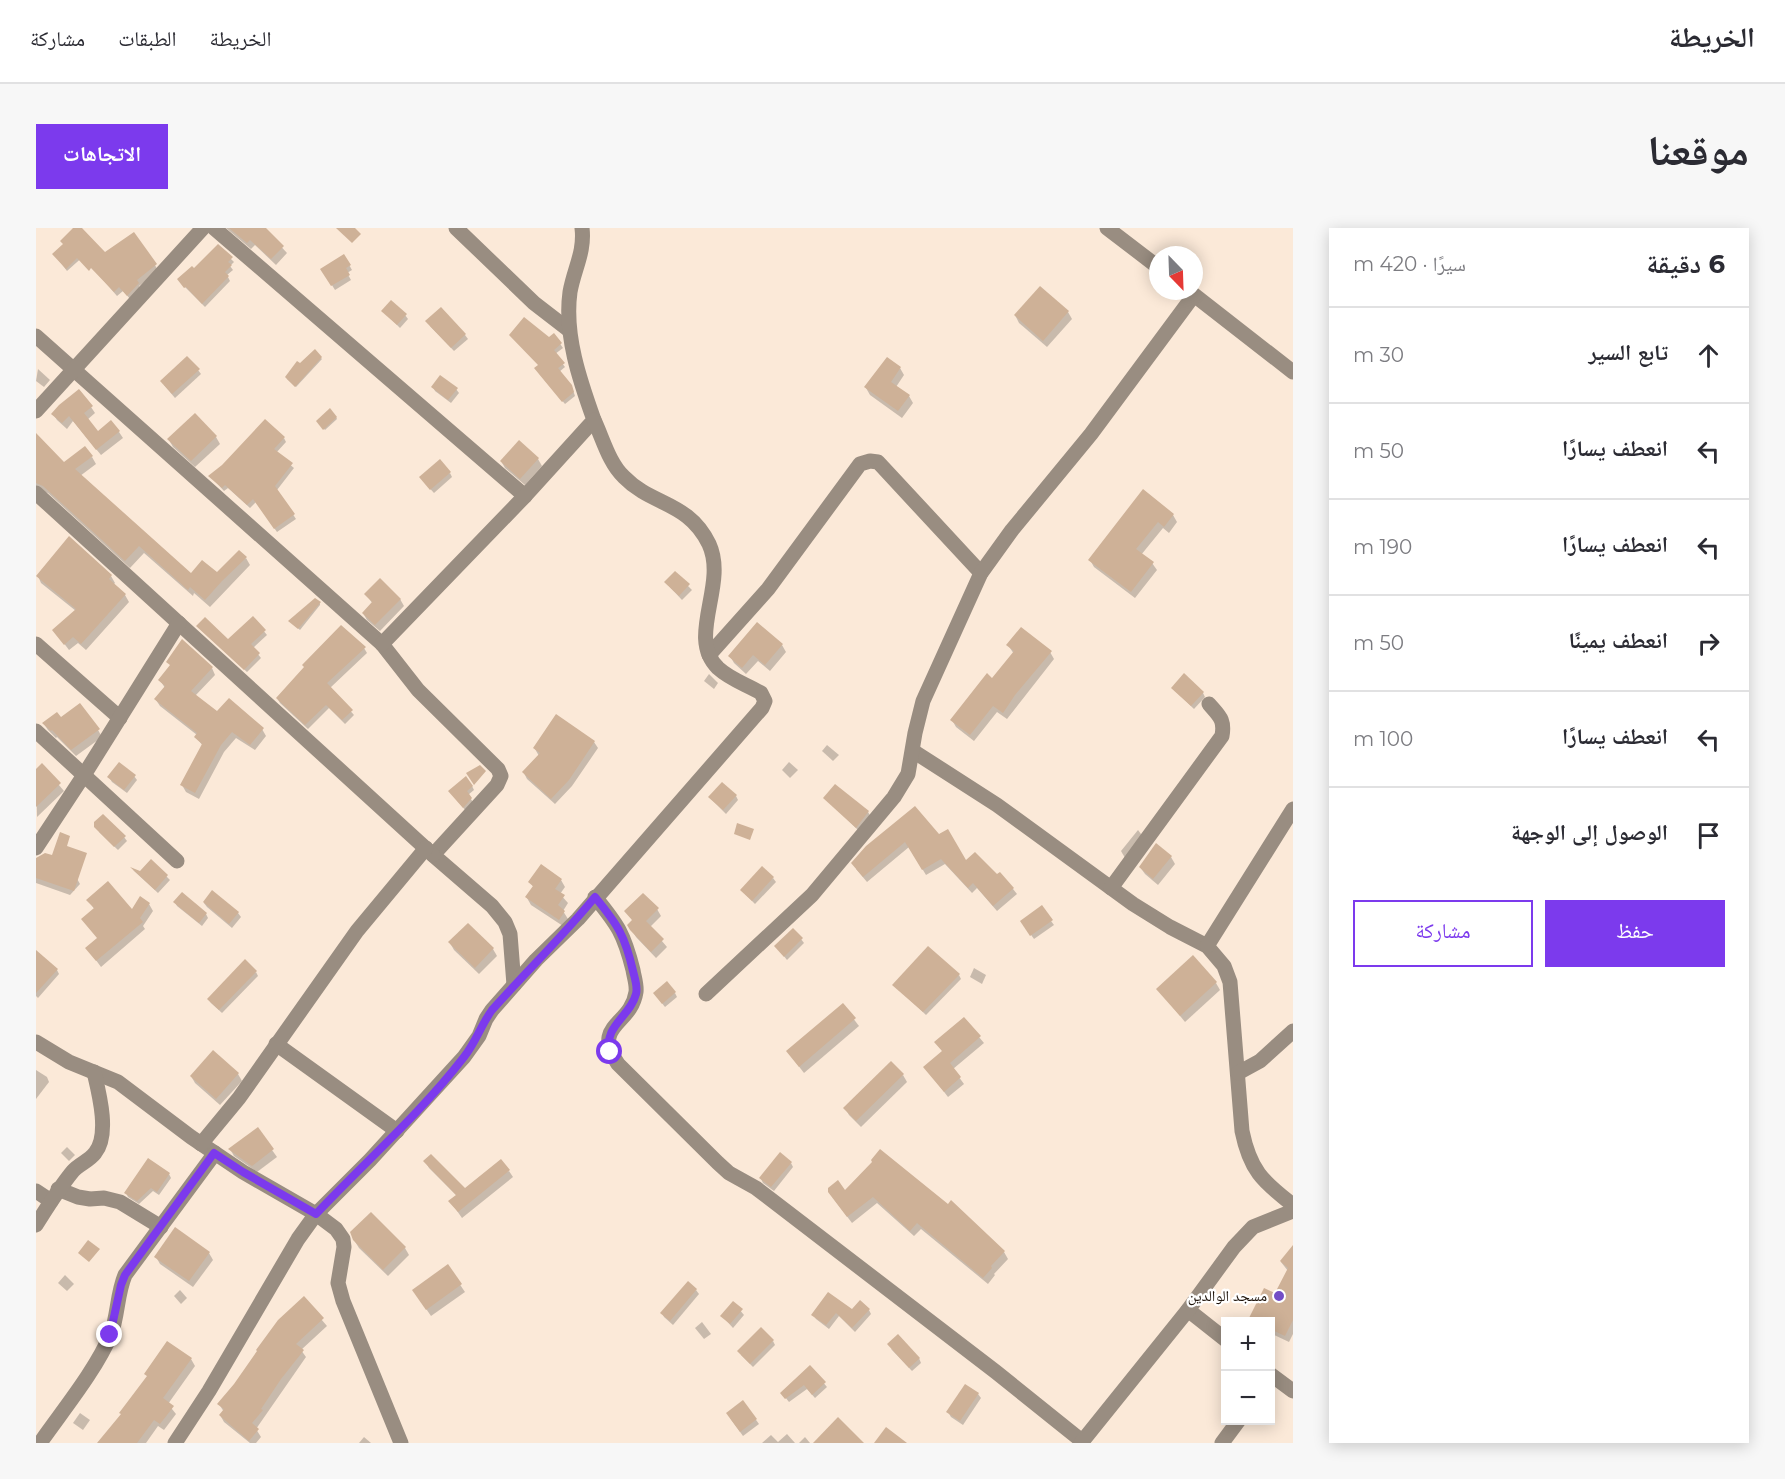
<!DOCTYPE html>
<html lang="ar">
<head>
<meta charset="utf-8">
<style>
	body { margin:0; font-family:Montserrat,"Noto Naskh Arabic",sans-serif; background:#f7f7f7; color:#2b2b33; direction:rtl }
	.controls { position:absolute; right:18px; bottom:18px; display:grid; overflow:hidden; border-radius:0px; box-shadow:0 3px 15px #0003 }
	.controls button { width:54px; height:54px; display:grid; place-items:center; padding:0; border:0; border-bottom:2px solid #e1e1e2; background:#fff; color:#2b2b33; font:30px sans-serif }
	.compass { position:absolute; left:1113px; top:18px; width:54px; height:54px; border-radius:50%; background:#fff; box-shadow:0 3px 15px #0003; rotate:157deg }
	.stop { position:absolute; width:18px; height:18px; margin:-14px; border:4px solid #7c3aed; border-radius:50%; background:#fff }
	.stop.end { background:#7c3aed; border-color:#fff; box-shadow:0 2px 6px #0008 }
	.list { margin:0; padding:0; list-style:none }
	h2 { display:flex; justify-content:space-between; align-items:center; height:78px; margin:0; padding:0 24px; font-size:26px }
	h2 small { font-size:20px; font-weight:400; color:#7c7c81 }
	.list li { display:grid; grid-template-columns:39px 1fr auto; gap:18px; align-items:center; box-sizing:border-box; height:96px; padding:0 24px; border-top:2px solid #e1e1e2 }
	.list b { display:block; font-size:22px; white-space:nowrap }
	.list em { font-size:20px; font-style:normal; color:#7c7c81 }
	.actions { display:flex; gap:12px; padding:18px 24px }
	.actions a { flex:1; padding:14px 0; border:2px solid #7c3aed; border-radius:0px; text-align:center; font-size:21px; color:#7c3aed }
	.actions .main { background:#7c3aed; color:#fff }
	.icon { flex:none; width:33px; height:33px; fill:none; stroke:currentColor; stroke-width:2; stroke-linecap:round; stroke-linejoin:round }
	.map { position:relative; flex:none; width:1257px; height:1215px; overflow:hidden; direction:ltr; border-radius:0px }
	header { display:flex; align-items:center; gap:36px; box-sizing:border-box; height:84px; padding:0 30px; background:#fff; border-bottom:2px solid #e1e1e2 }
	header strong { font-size:28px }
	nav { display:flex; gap:33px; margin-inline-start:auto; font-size:21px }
	.intro { display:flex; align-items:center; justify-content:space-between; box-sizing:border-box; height:144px; padding:0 36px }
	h1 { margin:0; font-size:42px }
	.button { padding:15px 27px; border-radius:0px; background:#7c3aed; color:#fff; font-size:21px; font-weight:700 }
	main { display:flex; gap:36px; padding:0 36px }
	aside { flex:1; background:#fff; border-radius:0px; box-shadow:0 3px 15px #0003 }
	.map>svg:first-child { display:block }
	.shadow { fill:#0003 }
	.building { fill:#ceb197 }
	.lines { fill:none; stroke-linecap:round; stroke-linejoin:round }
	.minor { stroke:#998d81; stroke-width:15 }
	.route { stroke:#7c3aed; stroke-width:8 }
	.poi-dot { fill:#734dc6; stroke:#fff; stroke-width:2 }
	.labels { text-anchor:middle; stroke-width:4.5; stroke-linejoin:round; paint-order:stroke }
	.poi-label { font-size:15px; fill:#1e130a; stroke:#fff; text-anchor:end }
</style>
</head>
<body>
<header>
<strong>الخريطة</strong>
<nav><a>الخريطة</a><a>الطبقات</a><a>مشاركة</a></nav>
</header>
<div class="intro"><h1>موقعنا</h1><a class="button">الاتجاهات</a></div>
<main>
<aside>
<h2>6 دقيقة<small>سيرًا · 420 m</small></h2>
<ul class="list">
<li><svg class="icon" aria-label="ahead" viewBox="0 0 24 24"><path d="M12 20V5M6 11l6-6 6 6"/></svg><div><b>تابع السير</b></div><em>30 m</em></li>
<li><svg class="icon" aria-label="left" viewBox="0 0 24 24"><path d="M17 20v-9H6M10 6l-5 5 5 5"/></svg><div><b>انعطف يسارًا</b></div><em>50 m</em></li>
<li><svg class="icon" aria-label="left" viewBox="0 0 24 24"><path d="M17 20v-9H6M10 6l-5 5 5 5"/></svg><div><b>انعطف يسارًا</b></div><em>190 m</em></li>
<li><svg class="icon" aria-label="right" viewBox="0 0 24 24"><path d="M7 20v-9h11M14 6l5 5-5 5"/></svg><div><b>انعطف يمينًا</b></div><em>50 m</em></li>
<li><svg class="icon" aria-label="left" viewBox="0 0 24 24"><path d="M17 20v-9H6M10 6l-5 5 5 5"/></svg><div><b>انعطف يسارًا</b></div><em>100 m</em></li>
<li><svg class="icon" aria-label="arrive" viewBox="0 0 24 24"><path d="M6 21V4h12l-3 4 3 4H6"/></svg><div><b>الوصول إلى الوجهة</b></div></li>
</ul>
<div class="actions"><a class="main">حفظ</a><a>مشاركة</a></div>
</aside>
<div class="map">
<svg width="1257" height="1215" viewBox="0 0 1257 1215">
	<rect width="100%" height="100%" fill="#fbe9d8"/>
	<g class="shadow">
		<polygon points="39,0 44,0 59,18 31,43 18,26 28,17"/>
		<polygon points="190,0 228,0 251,25 240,37 219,17 215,21"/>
		<polygon points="182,18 198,34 194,38 197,42 191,47 194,53 169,79 145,55"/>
		<polygon points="308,28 316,42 311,45 315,52 299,62 286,41"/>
		<polygon points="54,37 119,37 122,43 103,58 105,62 95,72 87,63 81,68"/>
		<polygon points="347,83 369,87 372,91 364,100"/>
		<polygon points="1032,84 1036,91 1011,119 983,95 979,87"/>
		<polygon points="394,98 429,107 432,111 418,123"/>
		<polygon points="518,107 527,120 519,126 529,139 523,144 537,162 539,168 529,176 502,144 513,111"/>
		<polygon points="285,130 286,131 260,159 251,151 265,137"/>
		<polygon points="864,140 868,147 860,159 873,168 877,175 866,190 834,167 830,160"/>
		<polygon points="2,141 14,152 8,159 0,153"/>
		<polygon points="162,142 165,146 139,170 128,157"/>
		<polygon points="397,159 420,161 423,165 415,175 399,163"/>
		<polygon points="55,179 59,185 51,192 61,205 83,204 87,210 65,227 37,193 31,201 21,192 17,186"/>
		<polygon points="300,189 301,191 289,202 283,195"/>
		<polygon points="0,207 28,236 56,229 60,236 44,248 155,347 181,346 210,330 214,337 174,379 158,365 157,368 108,325 94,340 12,265 0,262"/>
		<polygon points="180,209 184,216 159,239 137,219 133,212"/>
		<polygon points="248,210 250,214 240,225 258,240 241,262 260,291 241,304 220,274 214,280 192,260 188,263 174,248"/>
		<polygon points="483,214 502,231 506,238 489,257 469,240 465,233"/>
		<polygon points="414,245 416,249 398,265 388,254"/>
		<polygon points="1107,263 1137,287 1141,294 1133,305 1127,300 1105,327 1116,335 1121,342 1099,370 1058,339 1054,332"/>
		<polygon points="639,345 656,362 646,372 630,355"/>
		<polygon points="2,348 75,348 79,355 77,357 89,367 93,374 50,422 42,415 33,422 18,402 40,383 5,355"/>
		<polygon points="330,366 364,371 368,378 344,403 331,392 327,385 337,376"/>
		<polygon points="284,375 284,377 264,402 255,394"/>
		<polygon points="217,390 231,407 217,420 225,430 211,444 164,401 191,413"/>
		<polygon points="746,417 750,424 734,443 722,433 710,446 698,435 694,428"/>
		<polygon points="972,417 1014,424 1018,431 971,491 961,484 938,513 920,499 916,492 956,452 978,426"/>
		<polygon points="328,420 331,425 294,460 318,487 309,496 293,480 272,501 244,475 241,470"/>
		<polygon points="176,440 179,447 159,468 181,485 226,501 230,508 219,522 200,510 188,524 163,571 150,564 146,557 167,518 160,509 161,507 124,478 120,472 129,460 124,452"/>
		<polygon points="673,446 682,455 678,461 668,453"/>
		<polygon points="1136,460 1167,465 1169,469 1158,481"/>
		<polygon points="24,491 62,502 66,509 40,528 21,509 20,510 12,502 8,496"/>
		<polygon points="558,514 562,520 536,558 519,576 491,551 488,545 503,528 499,521"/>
		<polygon points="791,517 803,527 797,533 786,523"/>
		<polygon points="753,534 762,542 754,550 746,542"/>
		<polygon points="6,537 28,563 1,589 0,543"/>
		<polygon points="98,548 101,552 91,565 76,554 73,549"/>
		<polygon points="436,558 438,562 432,567 437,574 429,582 416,566"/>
		<polygon points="799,558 832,584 835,589 823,603 789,570"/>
		<polygon points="700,568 702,572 690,586 674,570"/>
		<polygon points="1102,602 1108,610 1089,630 1085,623"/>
		<polygon points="63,604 88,609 91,613 82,622"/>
		<polygon points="902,608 930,635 961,649 977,661 981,666 961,683 941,660 936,665 909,636 890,647 873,619 831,654 820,641 831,619"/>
		<polygon points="1135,629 1139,636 1122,657 1109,646 1104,639"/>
		<polygon points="0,630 40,649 44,656 34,667 0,655"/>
		<polygon points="115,633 134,652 122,665 97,642 105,644"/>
		<polygon points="737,650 740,654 719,676 709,666"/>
		<polygon points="525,652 529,659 524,666 532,675 527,683 532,691 527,698 495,677 491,670 498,660 494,654"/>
		<polygon points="177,664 202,685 205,689 196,700 171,679 168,675"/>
		<polygon points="146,666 170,686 172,690 166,698 141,678 139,674"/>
		<polygon points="52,672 96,683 113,676 117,683 107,698 109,701 65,739 51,720 62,711 59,682"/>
		<polygon points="621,681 625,688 614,699 631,719 620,730 600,709 593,697 597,693 590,683"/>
		<polygon points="1015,693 1018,697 998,711 988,697"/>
		<polygon points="765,711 768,715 751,732 740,718"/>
		<polygon points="414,715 457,721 461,728 443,746 418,722"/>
		<polygon points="0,726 21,742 23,746 2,770 0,768"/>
		<polygon points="938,740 950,747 946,756 934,749"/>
		<polygon points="220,744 222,748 186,785 175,775 172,771"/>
		<polygon points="923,747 925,751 890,787 858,757"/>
		<polygon points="1180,755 1184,762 1149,794 1122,761"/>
		<polygon points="639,765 641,769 629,779 621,769"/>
		<polygon points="807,777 823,798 768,845 751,823"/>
		<polygon points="928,791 948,815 917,841 928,856 912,869 889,839 907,824 900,814"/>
		<polygon points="0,842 11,849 13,854 0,871"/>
		<polygon points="202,846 206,853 184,877 159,855 155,848"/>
		<polygon points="867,847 871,854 825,899 813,887 809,880"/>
		<polygon points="221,901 241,929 221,944 198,928 194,921"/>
		<polygon points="31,919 39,927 33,933 25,925"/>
		<polygon points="389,933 429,962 473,943 477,949 426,990 414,973 421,968 393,940"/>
		<polygon points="837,934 912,978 915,974 968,1024 972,1031 958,1046 959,1047 952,1056 885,1001 878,1008 841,975 816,995 798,971 809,965"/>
		<polygon points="755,935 757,939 738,963 727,955 725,951"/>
		<polygon points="133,946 135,950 123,967 117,963 103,976 92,969 90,965"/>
		<polygon points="318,1012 369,1020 373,1027 352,1048 323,1020"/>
		<polygon points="1257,1019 1257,1106 1253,1114 1234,1105 1234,1094 1217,1094 1215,1090 1240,1067 1252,1043 1245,1034"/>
		<polygon points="173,1025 177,1032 157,1059 124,1036 120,1029"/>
		<polygon points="412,1039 429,1064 395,1088 382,1069"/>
		<polygon points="29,1047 38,1056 31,1063 22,1055"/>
		<polygon points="144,1062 151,1070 145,1076 138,1068"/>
		<polygon points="660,1062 663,1066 637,1097 628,1089 626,1085"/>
		<polygon points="268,1071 291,1098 265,1122 270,1129 220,1201 225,1209 220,1215 214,1215 188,1194 184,1187 188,1184 183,1176"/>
		<polygon points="698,1075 708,1087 697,1100 686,1088"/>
		<polygon points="833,1082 835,1086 819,1104 803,1088 793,1101 780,1091 777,1087"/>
		<polygon points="666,1094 675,1106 668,1111 659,1100"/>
		<polygon points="737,1113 739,1117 717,1139 705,1127"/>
		<polygon points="855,1121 883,1130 885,1135 876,1143"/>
		<polygon points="155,1131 159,1138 132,1176 140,1186 128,1202 122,1198 110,1215 63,1215 87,1187 112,1150 110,1146"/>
		<polygon points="774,1139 791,1159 779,1170 771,1161 753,1174 749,1169"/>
		<polygon points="942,1166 945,1170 927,1197 915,1189 912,1184"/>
		<polygon points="707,1174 723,1196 707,1208 694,1190"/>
		<polygon points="44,1185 54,1192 47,1202 37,1195"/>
		<polygon points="751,1206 759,1215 726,1215 735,1207 742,1214"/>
		<polygon points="328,1209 335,1215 323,1215"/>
		<polygon points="769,1209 774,1215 763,1215"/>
	</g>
	<g class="building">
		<polygon points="37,0 46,0 69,24 98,4 121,36 101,52 103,55 91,68 83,59 78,64 55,40 53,43 41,30 30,41 16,26 27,16 24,13"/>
		<polygon points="193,0 230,0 248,18 235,31 214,12 211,15"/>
		<polygon points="300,0 319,0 325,6 316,15"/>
		<polygon points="182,16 197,29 192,34 196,37 189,44 193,48 166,76 150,59 148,60 141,51 156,38 158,40"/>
		<polygon points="308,26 315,37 310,40 314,47 295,58 284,41"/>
		<polygon points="1004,58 1033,83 1007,113 978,87"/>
		<polygon points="355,72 371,86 361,97 345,83"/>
		<polygon points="405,79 430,106 415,120 389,93"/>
		<polygon points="488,89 513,109 518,105 526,115 518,122 529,135 522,140 536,157 538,164 526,174 498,140 502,137 473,107"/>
		<polygon points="279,121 286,129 259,159 249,149 261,133 264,135"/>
		<polygon points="151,128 164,141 136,166 124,153"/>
		<polygon points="851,129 865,139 855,154 874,167 862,183 828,159"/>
		<polygon points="404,147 422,160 412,172 395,159"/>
		<polygon points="43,161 57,178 48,185 62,203 75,192 84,203 60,222 33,188 26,195 15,186 23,177"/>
		<polygon points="294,180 301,189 287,202 280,193"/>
		<polygon points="159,185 181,208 155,233 131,211"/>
		<polygon points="229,191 249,209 238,221 257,235 239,258 259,286 238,301 217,271 211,277 189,257 186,260 172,248 186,237"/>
		<polygon points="0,205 28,234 49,218 57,228 39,241 155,345 166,332 181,344 203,322 211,329 186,353 169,372 154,359 152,362 103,318 89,333 7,258 0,255"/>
		<polygon points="483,212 503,230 484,251 464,233"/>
		<polygon points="404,231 415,244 394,262 383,249"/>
		<polygon points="1107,261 1138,286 1128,299 1122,294 1100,321 1118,334 1095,364 1052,332"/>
		<polygon points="33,308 76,347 73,351 90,366 45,416 37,409 28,417 16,402 40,381 0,348"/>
		<polygon points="639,343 654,356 643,368 628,354"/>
		<polygon points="344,350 365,371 339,397 326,385 336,374 328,366"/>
		<polygon points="279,370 285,374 262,401 252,393"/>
		<polygon points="217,388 230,402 215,416 224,425 208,442 160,398 169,389 192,411"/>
		<polygon points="721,394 747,416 729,437 717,427 706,440 692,428"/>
		<polygon points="305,397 330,419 291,455 317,482 306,492 290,477 269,497 240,470 268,439 266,437"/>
		<polygon points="985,399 1016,423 979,467 967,485 957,478 934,507 914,492 951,445 956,450 978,423 970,417"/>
		<polygon points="146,411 177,439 155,463 181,483 193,470 228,500 214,517 196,504 185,517 159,565 144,557 166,516 158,509 161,505 118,471 129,458 122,452 134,437 130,434"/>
		<polygon points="1148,445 1168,464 1155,478 1135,460"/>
		<polygon points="44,475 64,501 35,522 16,502 15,503 6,495 21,484 25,489"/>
		<polygon points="520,486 559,513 533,552 515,571 486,544 504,525 497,520"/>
		<polygon points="83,534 100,547 88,562 71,549"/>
		<polygon points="6,535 25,555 0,579 0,541"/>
		<polygon points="444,537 450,543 438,557 430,545"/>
		<polygon points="430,548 437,558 431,563 436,570 427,580 412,563"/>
		<polygon points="686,554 701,567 687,582 672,569"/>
		<polygon points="799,556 833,583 820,600 787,570"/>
		<polygon points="879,578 903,606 912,601 930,632 939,624 961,646 964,644 978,660 957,678 937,655 932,660 905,631 886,642 869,614 827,649 815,635 830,618"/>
		<polygon points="67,586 90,608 78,619 58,599 58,594"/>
		<polygon points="701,595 718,601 714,612 698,606"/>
		<polygon points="24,604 34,608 31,618 51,625 38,663 0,650 0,630 9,625 16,627"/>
		<polygon points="1120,615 1136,628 1117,651 1103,639"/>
		<polygon points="115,631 132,647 119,662 94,639 104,643"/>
		<polygon points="505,636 526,651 519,661 529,667 522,677 529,683 523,692 489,669 497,658 492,654"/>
		<polygon points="726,638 738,649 716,673 704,662"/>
		<polygon points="72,653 96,681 104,668 114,675 104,690 107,694 60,733 49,720 61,710 45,691 58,680 50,672"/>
		<polygon points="176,662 203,684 193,696 167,674"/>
		<polygon points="146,664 171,685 163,695 137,674"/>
		<polygon points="607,665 623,680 610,693 628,711 615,724 594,702 591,697 596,692 588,683"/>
		<polygon points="1006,677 1017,692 994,708 984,693"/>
		<polygon points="432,695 458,720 439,740 412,714"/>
		<polygon points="757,700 767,710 748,729 738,718"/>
		<polygon points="892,718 924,746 887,784 856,757"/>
		<polygon points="0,722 22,741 0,765"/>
		<polygon points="1157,727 1181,754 1144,788 1120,761"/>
		<polygon points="209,731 221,743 183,782 171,771"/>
		<polygon points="631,753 640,764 626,776 617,765"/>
		<polygon points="807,775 820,790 763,839 750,823"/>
		<polygon points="928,789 945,808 914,835 925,849 908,864 887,839 906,823 898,814"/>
		<polygon points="177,822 203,845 180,871 154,848"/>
		<polygon points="855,833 868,846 820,893 807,880"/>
		<polygon points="222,899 238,921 216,938 192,921"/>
		<polygon points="844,921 912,976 915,972 969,1023 955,1038 956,1040 947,1050 881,995 874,1003 837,969 811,989 792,964 792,960 802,952 809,962 836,934 835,932"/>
		<polygon points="744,924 756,934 735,959 723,950"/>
		<polygon points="395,926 429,960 465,931 474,942 422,984 412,973 420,967 387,933"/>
		<polygon points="112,930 134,945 121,964 115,960 101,973 88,965"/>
		<polygon points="335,984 370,1019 347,1042 317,1012 314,1004"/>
		<polygon points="139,999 174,1024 153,1053 118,1029"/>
		<polygon points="52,1012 64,1021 53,1034 42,1025"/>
		<polygon points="1257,1017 1257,1092 1249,1108 1234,1101 1234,1094 1220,1094 1213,1090 1228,1060 1239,1065 1252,1040 1244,1033"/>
		<polygon points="412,1036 426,1056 390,1082 376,1062"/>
		<polygon points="652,1053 661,1061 634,1093 624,1085"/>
		<polygon points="792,1064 816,1081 824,1072 834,1081 816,1100 800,1085 790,1097 775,1087"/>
		<polygon points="268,1068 288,1090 260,1116 268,1122 245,1151 225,1181 227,1182 216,1195 223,1201 213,1213 183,1187 188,1181 181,1176 198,1156 221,1123 220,1122 242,1092"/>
		<polygon points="697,1073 707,1081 694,1096 684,1088"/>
		<polygon points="725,1099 738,1112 714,1136 701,1123"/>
		<polygon points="862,1106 884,1130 873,1140 851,1116"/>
		<polygon points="131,1113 156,1130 127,1170 138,1178 124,1196 118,1192 101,1215 61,1215 85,1186 83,1185 111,1148 108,1146"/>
		<polygon points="774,1137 790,1154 776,1167 768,1157 749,1171 744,1165"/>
		<polygon points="929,1156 943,1165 924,1193 910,1184"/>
		<polygon points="707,1172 721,1191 704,1204 690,1185"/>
		<polygon points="802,1189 828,1215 777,1215"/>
		<polygon points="850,1199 871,1215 838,1215"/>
	</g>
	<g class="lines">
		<g class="minor">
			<polyline points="178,0 489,268"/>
			<polyline points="420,0 498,75 533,102"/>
			<polyline points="1071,0 1122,39"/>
			<polyline points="1153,63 1257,144"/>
			<polyline points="0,108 346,416 382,462 462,541 465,548 461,557 397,627 456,678 469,694 474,706 478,757"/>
			<polyline points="0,183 167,0"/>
			<polyline points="0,265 397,627"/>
			<polyline points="0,416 84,490"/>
			<path d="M346,416L489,268L558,192C544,153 528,107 534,64C538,41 549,24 546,0"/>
			<polyline points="673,427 732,361 824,236 834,233 842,234 945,345"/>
			<polyline points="0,503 141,633"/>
			<path d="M877,523L961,577L1097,676L1134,699L1171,718L1188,738L1194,754L1206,903C1214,942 1226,953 1257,977"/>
			<polyline points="0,620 48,547 143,395"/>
			<path d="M1075,660L1186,508C1189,491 1183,488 1173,476"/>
			<path d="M559,669C582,697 588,706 597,742C598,749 601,757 600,764C595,798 555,796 582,836L682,935L693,945L720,960L960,1144L1046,1213"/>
			<polyline points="1171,718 1257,581"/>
			<polyline points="670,766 776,667 858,569 872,546 879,505 887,473 945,345 976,302 1055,206 1158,67"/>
			<polyline points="0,814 33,834 82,854 155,909 207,944 280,986 300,1001 307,1011 308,1019 302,1055 307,1073 365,1215"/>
			<polyline points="240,816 361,903"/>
			<polyline points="1202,845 1224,833 1257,803"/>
			<polyline points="165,916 203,870 321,703 390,620"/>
			<polyline points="22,961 42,969 54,971 68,970 84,974 125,999"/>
			<polyline points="0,963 15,973"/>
			<path d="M0,997C12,978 23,960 37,943C43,936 53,933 59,925C74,907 63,865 58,844"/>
			<polyline points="1152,1082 1190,1112"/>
			<polyline points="1234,1146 1257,1163"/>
			<path d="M4,1215C27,1182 60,1142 75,1106C82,1087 81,1066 89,1047L179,925"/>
			<path d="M139,1215L173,1163L262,1011L280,986L334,932L428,829L443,808L450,791L456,782L500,732L542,691L726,480L729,473L725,465C710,456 695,452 682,440C650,409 692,357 673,316C652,273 616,278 588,249C573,235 567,211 558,192"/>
			<polyline points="1045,1215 1152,1082 1198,1019 1217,999 1257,983"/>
			<polyline points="1186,1215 1203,1192"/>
		</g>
	</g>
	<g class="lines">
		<path class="route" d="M74,1107L85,1057L89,1047L178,925L207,944L280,986C329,934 384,886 428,829C440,814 445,797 456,782C490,744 527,708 559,669C582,697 589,708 597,743C599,751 602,759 600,766C594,789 567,798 574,824"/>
	</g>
	<circle class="poi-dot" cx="1243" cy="1068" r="6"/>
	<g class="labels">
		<g class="poi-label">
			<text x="1231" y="1073">مسجد الوالدين</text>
		</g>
	</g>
</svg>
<div class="controls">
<button>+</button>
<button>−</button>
</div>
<svg class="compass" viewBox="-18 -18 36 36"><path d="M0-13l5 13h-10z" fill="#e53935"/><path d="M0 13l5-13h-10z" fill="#7c7c81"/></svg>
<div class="stop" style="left:574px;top:824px"></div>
<div class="stop end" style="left:74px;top:1107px"></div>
</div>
</main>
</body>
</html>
